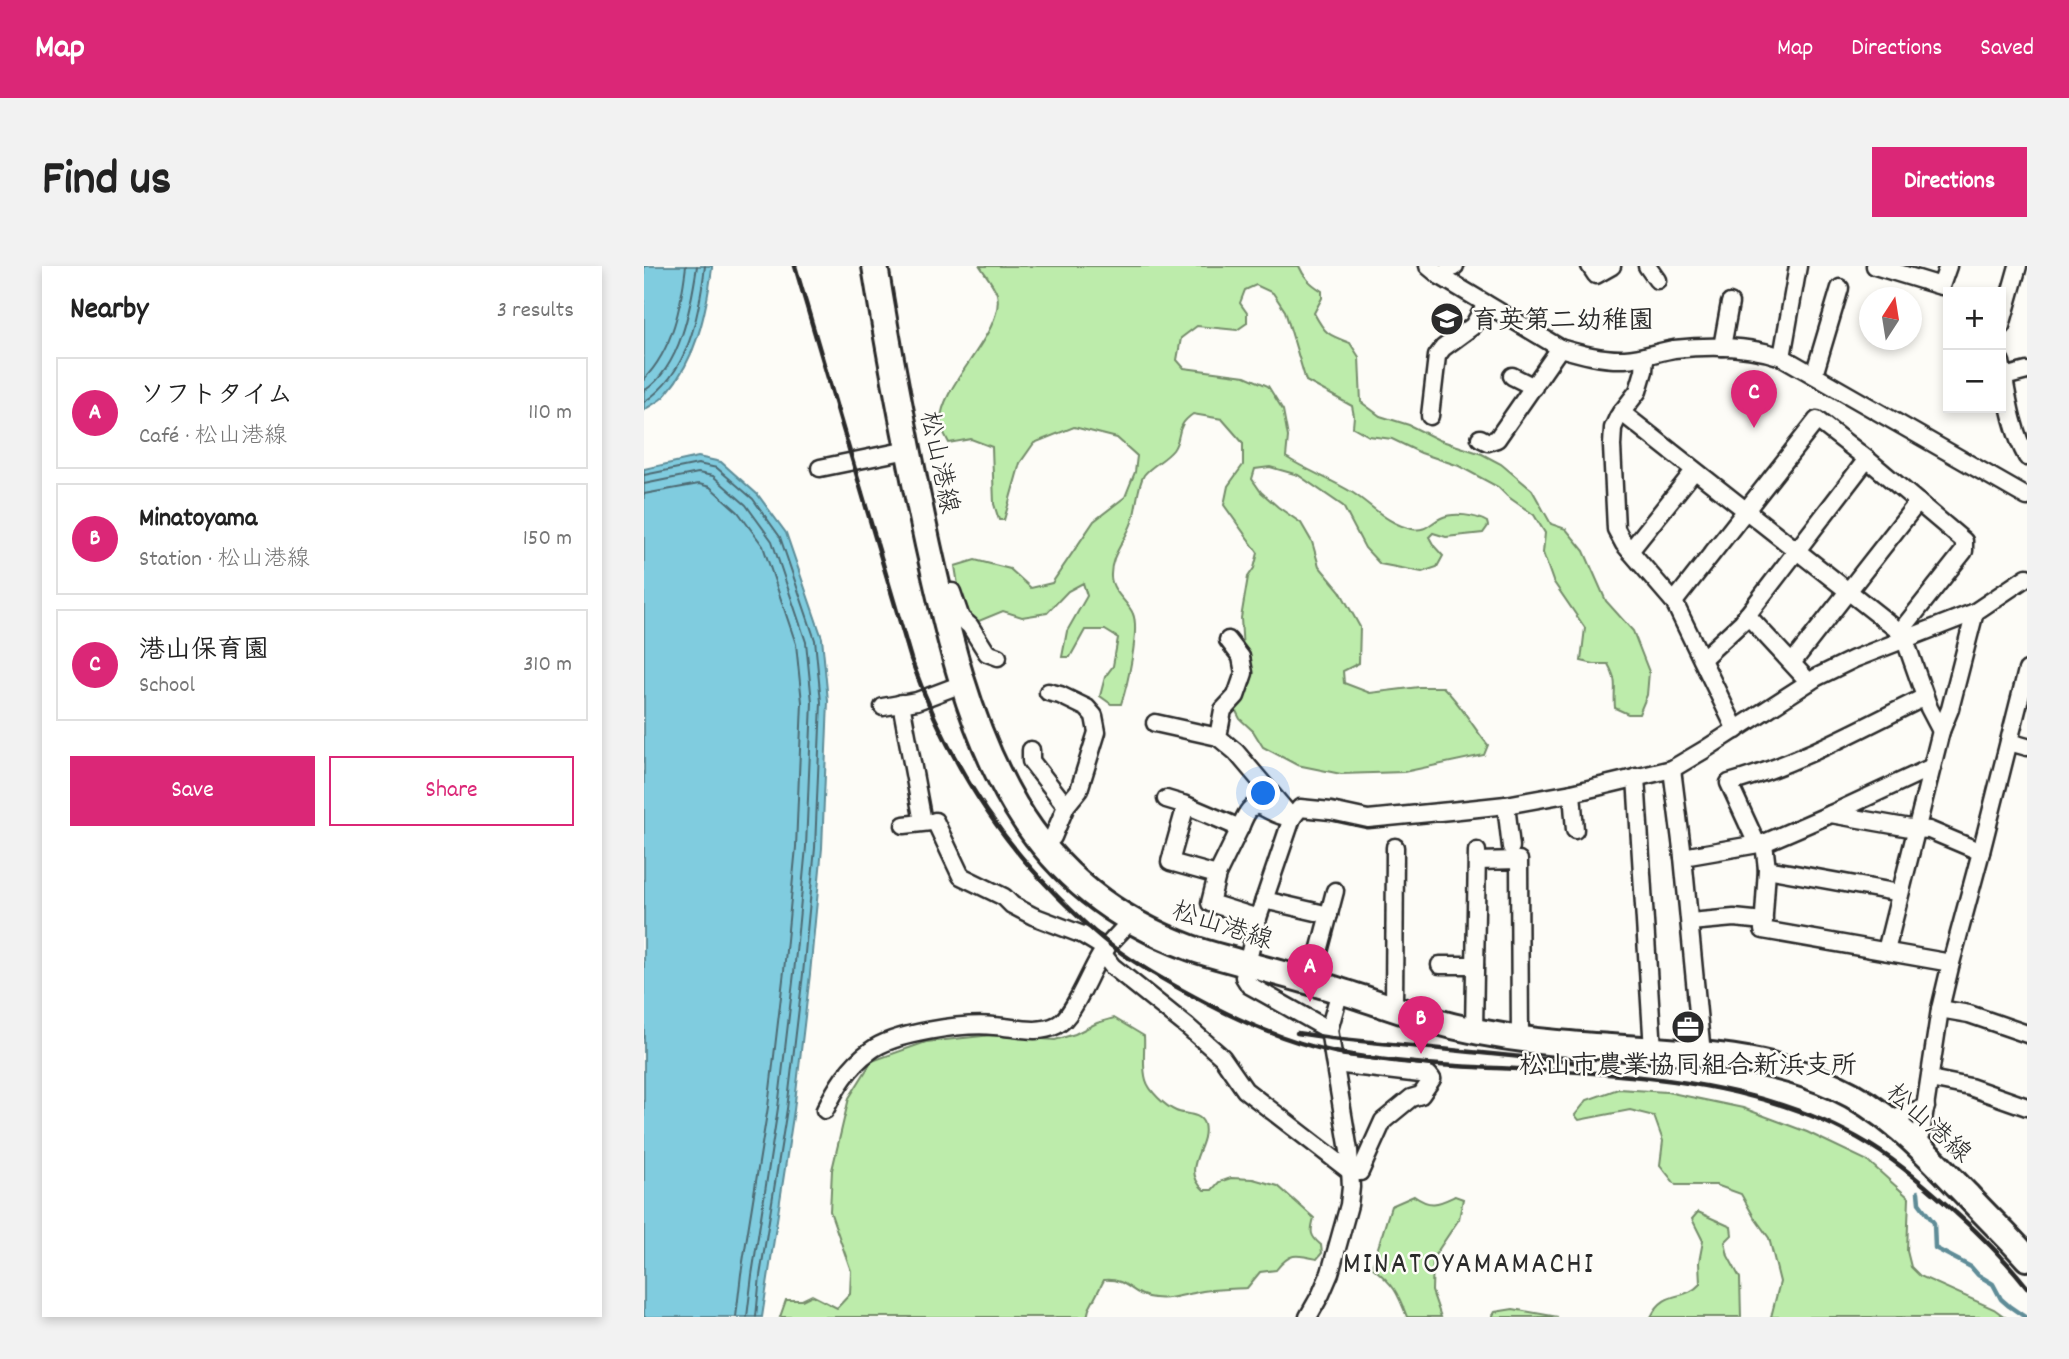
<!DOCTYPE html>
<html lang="en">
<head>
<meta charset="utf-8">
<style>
	body { margin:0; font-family:Dekko,"Klee One",sans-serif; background:#f2f2f2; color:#222 }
	.controls { position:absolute; right:21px; top:21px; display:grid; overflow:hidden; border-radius:0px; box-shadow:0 4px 10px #0003 }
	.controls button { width:63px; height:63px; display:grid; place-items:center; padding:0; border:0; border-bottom:2px solid #e0e0e0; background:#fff; color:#222; font:35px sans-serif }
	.compass { position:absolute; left:1215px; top:21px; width:63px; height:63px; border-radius:50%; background:#fff; box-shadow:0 4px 10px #0003; rotate:12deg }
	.you { position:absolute; left:620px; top:528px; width:24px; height:24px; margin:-18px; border:5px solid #fff; border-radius:50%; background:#1a73e8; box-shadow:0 0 0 10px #1a73e833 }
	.badge { display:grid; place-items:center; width:46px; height:46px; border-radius:50%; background:#db2777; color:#fff; font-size:23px; font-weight:700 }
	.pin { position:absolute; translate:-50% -58px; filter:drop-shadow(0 2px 4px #0008) }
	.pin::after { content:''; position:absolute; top:37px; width:24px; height:21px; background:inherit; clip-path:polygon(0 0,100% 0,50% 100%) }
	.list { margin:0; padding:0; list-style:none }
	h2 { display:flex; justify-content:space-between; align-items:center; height:91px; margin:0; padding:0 28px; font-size:30px }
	h2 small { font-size:23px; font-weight:400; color:#767676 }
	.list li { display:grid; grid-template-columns:46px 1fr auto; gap:21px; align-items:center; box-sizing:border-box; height:112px; margin:0 14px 14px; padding:0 14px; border:2px solid #e0e0e0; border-radius:0px }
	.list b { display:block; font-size:26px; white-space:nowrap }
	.list p { margin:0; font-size:23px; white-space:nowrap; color:#767676 }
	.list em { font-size:23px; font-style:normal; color:#767676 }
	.actions { display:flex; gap:14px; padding:21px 28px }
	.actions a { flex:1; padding:16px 0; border:2px solid #db2777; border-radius:0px; text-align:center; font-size:24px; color:#db2777 }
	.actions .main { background:#db2777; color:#fff }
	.map { position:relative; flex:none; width:1383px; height:1051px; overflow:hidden; border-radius:0px }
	header { display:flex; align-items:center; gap:42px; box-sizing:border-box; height:98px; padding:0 35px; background:#db2777; color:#fff }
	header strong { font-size:33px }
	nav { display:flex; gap:38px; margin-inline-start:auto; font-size:24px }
	.intro { display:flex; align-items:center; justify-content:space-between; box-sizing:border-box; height:168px; padding:0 42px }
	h1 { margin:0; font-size:49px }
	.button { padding:18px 32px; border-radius:0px; background:#db2777; color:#fff; font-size:24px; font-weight:700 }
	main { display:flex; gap:42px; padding:0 42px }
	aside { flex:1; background:#fff; border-radius:0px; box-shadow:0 4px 10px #0003 }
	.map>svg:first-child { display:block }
	.green { fill:#bdecab; stroke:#748c6b; stroke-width:2 }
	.water { fill:#80ccdf; stroke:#5e8c97; stroke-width:2 }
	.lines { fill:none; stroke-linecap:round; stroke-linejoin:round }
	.shore { stroke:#4d6b73; stroke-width:2 }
	.stream { stroke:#5e8c97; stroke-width:4.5 }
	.minor-casing { stroke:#2b2b2b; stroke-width:21 }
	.primary-casing { stroke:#2b2b2b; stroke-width:30 }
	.minor { stroke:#fdfcf7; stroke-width:16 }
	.primary { stroke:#fdfcf7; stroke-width:24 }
	.rail { stroke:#2b2b2b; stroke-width:4.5 }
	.labels { text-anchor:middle; stroke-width:5; stroke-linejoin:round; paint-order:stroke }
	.poi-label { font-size:26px; font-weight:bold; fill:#2b2b2b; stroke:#fdfcf7; text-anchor:start }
	.street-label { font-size:26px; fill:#2b2b2b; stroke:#fdfcf7 }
	.quarter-label { font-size:30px; letter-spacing:2px; fill:#2b2b2b; stroke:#fdfcf7 }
</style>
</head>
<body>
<header>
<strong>Map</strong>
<nav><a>Map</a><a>Directions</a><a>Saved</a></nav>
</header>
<div class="intro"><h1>Find us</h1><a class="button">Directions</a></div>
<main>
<aside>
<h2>Nearby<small>3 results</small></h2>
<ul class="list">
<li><span class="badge">A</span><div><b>ソフトタイム</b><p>Café · 松山港線</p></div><em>110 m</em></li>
<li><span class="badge">B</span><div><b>Minatoyama</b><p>Station · 松山港線</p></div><em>150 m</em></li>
<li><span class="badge">C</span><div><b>港山保育園</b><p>School</p></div><em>310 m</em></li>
</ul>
<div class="actions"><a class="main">Save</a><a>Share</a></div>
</aside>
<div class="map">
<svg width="1383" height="1051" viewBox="0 0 1383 1051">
	<rect width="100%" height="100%" fill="#fdfcf7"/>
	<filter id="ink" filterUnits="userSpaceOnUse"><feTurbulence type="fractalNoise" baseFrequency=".0143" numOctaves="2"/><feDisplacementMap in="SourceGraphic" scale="14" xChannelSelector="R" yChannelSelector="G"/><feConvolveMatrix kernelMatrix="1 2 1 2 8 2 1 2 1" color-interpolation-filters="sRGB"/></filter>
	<g filter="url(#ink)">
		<g class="green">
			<path d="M336,0H655C660,12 667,18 678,25V32L670,47C681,68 684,69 706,77L715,91L717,136L736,150L765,159L795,174L838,188L857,198L888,224L907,258L922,263L940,285L962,335L989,365L1005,406L1003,429L995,448H984L971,442C969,421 975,418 964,398H950L937,395L941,362L909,315L899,287L901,267L890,249L863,230L854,221L815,200L777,187L748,173L725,170L709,161L710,150L708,140L662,115L641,45L629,27L612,19L601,24L596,37L603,47V57L593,64L553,60L537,72L533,94L540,102L601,110L624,120L639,144L644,171L642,191C663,205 687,213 709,227C729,240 743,258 768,263C782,266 786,257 797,252C810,246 831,249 843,256L844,260L839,267L802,271L789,267L785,271L790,280L799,290L793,301L778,306L736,298L721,282L699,240L654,209L626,201L611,203L608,213L617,226L634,241L657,257L668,276L675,300L696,325L716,361L715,397L699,405L700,417L726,427L775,421H799C817,438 828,460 844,479L840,489L760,506L697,508L653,499L619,481L609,465L596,453L592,445L600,402L597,352L604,311L610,302L614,287L580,239L584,220L599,199V177L578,153L549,148C530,161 539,170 529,184C521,194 508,199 500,209C493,220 493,243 488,256C481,276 466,289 467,311C468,326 485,337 489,348C496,364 483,421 477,438H467L456,430L461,411L469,400L474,372L461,364H441L426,391H418L423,365L443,330L439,317L424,325L403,347L378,351L359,345L335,355L319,351L311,300L331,294L366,303L387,322L408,317L450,255L481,231L491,206L493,190L473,172L430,161L390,177L376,197L360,254H355L350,238L348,181L327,173L305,177C302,171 297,163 297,157C294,120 362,66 353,28C350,19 341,8 336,0Z"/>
			<path d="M470,752L500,770C501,784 498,801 502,814C505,825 521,840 532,845C540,849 556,846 560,858C566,882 535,901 560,924H568L575,916L587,912L609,913L634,920L670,952C666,966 666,970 677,979L678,987L673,993C652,988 646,986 632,1004L616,1006L603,1022C589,1023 574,1023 559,1025C543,1028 527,1034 510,1032C487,1030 485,1012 460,1014L445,1043L443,1051H136L142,1034H158L168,1029L193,1042L206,1028L207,1005L186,945L188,904L205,832L228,795L282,776L348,769L411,774L431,768L453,757Z"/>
			<polygon points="974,823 1023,826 1099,842 1163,866 1224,895 1265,932 1263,985 1267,1001 1276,1010 1350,1043 1361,1051 1127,1051 1136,1016 1125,972 1110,951 1097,928 1072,919 1032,919 1016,899 1019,875 1010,850 986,844 935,854 931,849 943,834"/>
			<path d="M770,930C787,942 794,938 811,930L819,933L815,953L789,992L788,1025L797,1051H763C753,1025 750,1019 728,1001L747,940Z"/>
			<path d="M1054,946L1087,961L1088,969L1081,976L1084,990L1096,1012L1097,1051H1007C1021,1022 1040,1036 1056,1018L1055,996L1059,975L1048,953Z"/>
			<polygon points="869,1043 914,1051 848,1051 851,1046"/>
		</g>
		<g class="water">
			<path d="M0,0H68V2C62,47 53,92 22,128C17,135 7,139 0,144Z"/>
			<polygon points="54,191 77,196 114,229 142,267 178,372 184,435 178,582 166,708 150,844 118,1051 0,1051 0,203"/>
		</g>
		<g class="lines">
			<g class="shore">
				<path d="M0,113C29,83 37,40 42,0"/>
				<path d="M0,125C37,101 47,40 53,0"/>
				<path d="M0,136C45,107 55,49 61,0"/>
				<polyline points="0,209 54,198 73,202 109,233 136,271 171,374 177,436 171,582 159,708 143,843 116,1010 112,1051"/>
				<polyline points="0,218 54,207 69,210 102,239 128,275 162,376 168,436 162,581 150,707 134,842 108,1009 103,1051"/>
				<polyline points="0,228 55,218 66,221 94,246 119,280 152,378 158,436 152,581 140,705 124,841 97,1008 92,1051"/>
			</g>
			<polyline class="stream" points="1274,926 1275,937 1290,957 1291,982 1327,1001 1334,1009 1349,1018 1357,1033 1365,1040 1381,1051"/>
			<defs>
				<g id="minor">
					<path d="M784,0L796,10L916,82C937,88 959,94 981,93C998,92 1013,86 1030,83C1066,79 1104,79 1138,91L1383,231"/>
					<polyline points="946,0 952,9 968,0"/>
					<polyline points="1003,0 1013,14"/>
					<polyline points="1231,0 1297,20 1304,0"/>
					<polyline points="796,10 811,0"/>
					<polyline points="1357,60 1374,0"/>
					<polyline points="1078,81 1086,37"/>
					<polyline points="1001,90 1000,105 994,125 974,151 969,162 968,180 972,263 980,278 1030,336 1092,464"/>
					<polyline points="1138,91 1154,0"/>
					<path d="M1357,96C1363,127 1367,163 1383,191"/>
					<polyline points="1170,109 1196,22"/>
					<polyline points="868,110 890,121"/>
					<polyline points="1360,111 1383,105"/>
					<polyline points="977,146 1256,366 1261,374 1285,442 1297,465"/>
					<polyline points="786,150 793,90 799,82 829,60 842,38"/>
					<polyline points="836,172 844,176 853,173 916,82"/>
					<polyline points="176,202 264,184"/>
					<polyline points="986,285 1050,205"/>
					<polyline points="295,326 308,326 317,352 326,360 343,387 354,391"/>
					<polyline points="1030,336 1173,154 1223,193 1320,275 1320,285 1256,366"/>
					<polyline points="1103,349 1165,416"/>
					<polyline points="584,374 597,391 600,407 592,430 579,444 574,471 592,486 648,552"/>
					<polyline points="1058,393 1098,356 1223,193"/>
					<polyline points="1148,397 1274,236"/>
					<polyline points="257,437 279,556"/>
					<polyline points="239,441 273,435 318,418"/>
					<polyline points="511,457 574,471"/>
					<polyline points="1365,476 1383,481"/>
					<polyline points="387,484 387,495 422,540"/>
					<polyline points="1028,503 1039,591 1058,788"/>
					<polyline points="992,511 1009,784"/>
					<polyline points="928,527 931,564"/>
					<path d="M522,533L542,539L596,562C612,520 618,550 648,552"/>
					<polyline points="542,539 526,596 573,609"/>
					<polyline points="862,539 867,581"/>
					<polyline points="1187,548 1288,501"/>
					<polyline points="291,555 317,610 360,631 368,639 389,650 439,669 462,683"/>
					<polyline points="260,559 287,556"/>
					<polyline points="596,562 573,609 566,637 614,652"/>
					<polyline points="1120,577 1123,603 1119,664 1307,697"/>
					<path d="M1113,578L1085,517C1154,498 1217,462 1281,431"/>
					<polyline points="399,579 409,571 422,540 435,524 453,466 450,450 443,442 416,429 404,426"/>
					<polyline points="1039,591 1120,577 1187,548 1272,563 1285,564 1337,586"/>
					<polyline points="833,595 875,594 876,772"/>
					<polyline points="1123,603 1256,627"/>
					<polyline points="620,634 685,649"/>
					<polyline points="1046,656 1090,652 1120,655"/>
					<polyline points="1242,685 1297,465 1306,443 1331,346"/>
					<polyline points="458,687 468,700 544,761 578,791 601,824 707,906 716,906 739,855 767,832 777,829 788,813 785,809 691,798"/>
					<polyline points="796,699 831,699"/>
					<polyline points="667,716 691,625"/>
					<polyline points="750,743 751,581"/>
					<polyline points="1296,743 1325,748 1383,768"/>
					<polyline points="685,764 605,719 600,711 614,652 648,552 656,542 687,545 724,553 806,545 862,539 928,527 1028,503 1060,484 1173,411 1210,393 1331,346 1383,311"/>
					<polyline points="830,765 833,585"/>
					<polyline points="1286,813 1326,821 1383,841"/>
					<path d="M181,844C192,822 205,800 226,785C249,767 320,757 350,760C371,761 393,769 413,759C430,751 446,704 458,687C466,676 477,666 486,655"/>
					<polyline points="1245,853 1282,841"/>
					<polyline points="1275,881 1296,743 1307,697 1337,586 1383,404"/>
					<polyline points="664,1051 677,1028 686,1007 705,939 707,921 705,885 685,764 696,725"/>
				</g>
				<path id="primary" d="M231,0C246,93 264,186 284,279C304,369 324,459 371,539C413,609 471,654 547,682C566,689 586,693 605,699C635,707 666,715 696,725C726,734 756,745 786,754C827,766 871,773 913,777C1006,786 1105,781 1192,821C1245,845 1284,889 1324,930C1343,951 1364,970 1383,992"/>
			</defs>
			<use href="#minor" class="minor-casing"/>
			<use href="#primary" class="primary-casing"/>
			<use href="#minor" class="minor"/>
			<use href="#primary" class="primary"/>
			<g class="rail">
				<path d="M151,0L267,393C299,483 346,563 413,630C431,648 449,666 469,681C495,700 523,716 551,731C595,755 642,776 691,786C776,803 864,801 950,807C1044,813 1144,829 1226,879C1257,898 1285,923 1312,947C1338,970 1361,993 1383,1021"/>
				<polyline points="653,767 687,772 938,797"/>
			</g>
		</g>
	</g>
	<defs>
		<symbol id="school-disc" viewBox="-11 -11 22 22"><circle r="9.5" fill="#2b2b2b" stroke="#fdfcf7"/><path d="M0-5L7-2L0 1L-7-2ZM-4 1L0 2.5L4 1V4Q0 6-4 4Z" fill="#fff"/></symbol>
		<symbol id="office-disc" viewBox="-11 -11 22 22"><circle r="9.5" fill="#2b2b2b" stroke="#fdfcf7"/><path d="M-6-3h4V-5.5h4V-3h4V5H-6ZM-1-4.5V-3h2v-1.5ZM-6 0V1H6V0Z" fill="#fff"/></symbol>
	</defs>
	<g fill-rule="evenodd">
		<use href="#school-disc" x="784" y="34" width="38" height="38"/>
		<use href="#office-disc" x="1025" y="742" width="38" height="38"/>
	</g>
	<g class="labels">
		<g class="poi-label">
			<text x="828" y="62">育英第二幼稚園</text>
			<text x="1044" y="807" text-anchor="middle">松山市農業協同組合新浜支所</text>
		</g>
		<g class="street-label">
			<text transform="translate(297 196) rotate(78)" y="9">松山港線</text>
			<text transform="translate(579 658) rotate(18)" y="9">松山港線</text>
			<text transform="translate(1286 856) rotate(42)" y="9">松山港線</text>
		</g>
		<g class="quarter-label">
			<text x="825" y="1006">MINATOYAMAMACHI</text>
		</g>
	</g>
</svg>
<div class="controls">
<button>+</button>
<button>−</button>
</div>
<svg class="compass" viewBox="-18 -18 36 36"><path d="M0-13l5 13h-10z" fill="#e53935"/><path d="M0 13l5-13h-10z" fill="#767676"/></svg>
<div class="you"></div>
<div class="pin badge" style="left:666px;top:736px">A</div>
<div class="pin badge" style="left:777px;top:788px">B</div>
<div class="pin badge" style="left:1110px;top:162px">C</div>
</div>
</main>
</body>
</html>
